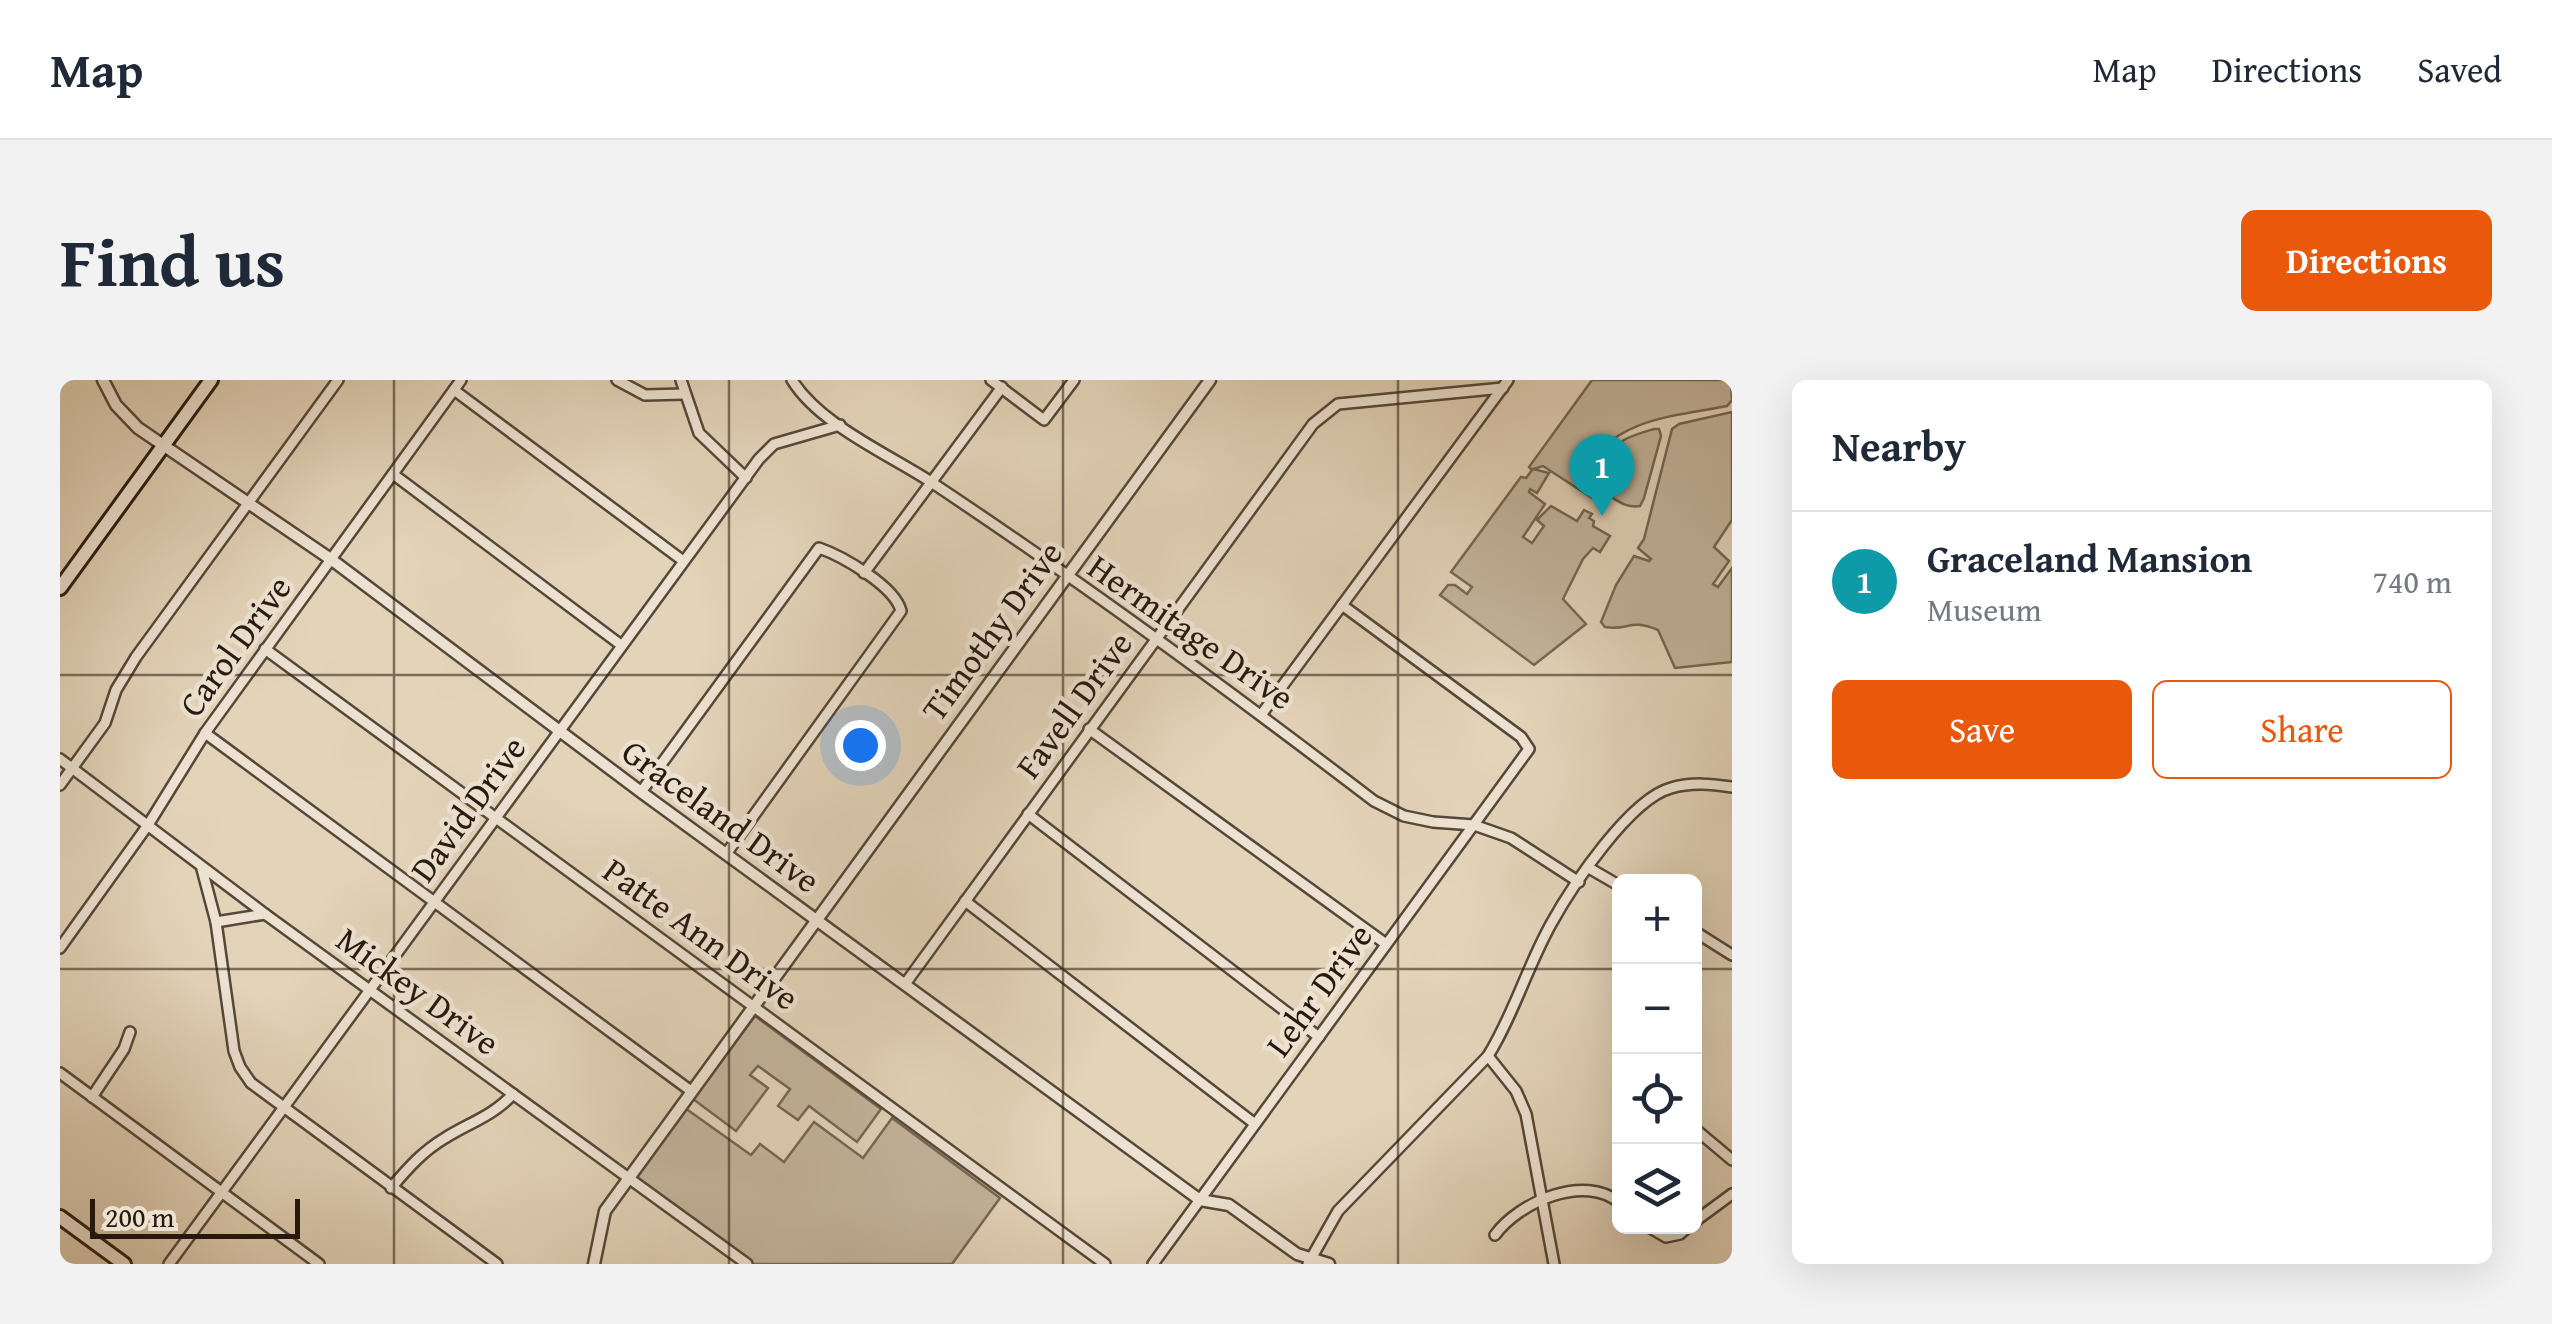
<!DOCTYPE html>
<html lang="en">
<head>
<meta charset="utf-8">
<style>
	body { margin:0; font-family:"Gentium Book Plus",serif; background:#f2f2f3; color:#1f2937 }
	.controls { position:absolute; right:30px; bottom:30px; display:grid; overflow:hidden; border-radius:15px; box-shadow:0 10px 40px #0002 }
	.controls button { width:90px; height:90px; display:grid; place-items:center; padding:0; border:0; border-bottom:2px solid #e0e1e3; background:#fff; color:#1f2937; font:50px sans-serif }
	.scale { position:absolute; left:30px; bottom:25px; width:210px; box-sizing:border-box; padding-left:10px; border:5px solid #271a0d; border-top:0; font-size:28px; line-height:35px; white-space:nowrap; color:#271a0d; -webkit-text-stroke:8px #ede2d2; paint-order:stroke }
	.you { position:absolute; left:800px; top:365px; width:35px; height:35px; margin:-25px; border:8px solid #fff; border-radius:50%; background:#1a73e8; box-shadow:0 0 0 15px #1a73e833 }
	.badge { display:grid; place-items:center; width:65px; height:65px; border-radius:50%; background:#ea580c; color:#fff; font-size:32px; font-weight:700 }
	.pin { position:absolute; translate:-50% -82px; filter:drop-shadow(0 2px 5px #0008) }
	.pin::after { content:''; position:absolute; top:52px; width:35px; height:30px; background:inherit; clip-path:polygon(0 0,100% 0,50% 100%) }
	.list { margin:0; padding:0; list-style:none }
	h2 { display:flex; justify-content:space-between; align-items:center; height:130px; margin:0; padding:0 40px; font-size:42px }
	h2 small { font-size:32px; font-weight:400; color:#747a83 }
	.list li { display:grid; grid-template-columns:65px 1fr auto; gap:30px; align-items:center; box-sizing:border-box; height:140px; padding:0 40px; border-top:2px solid #e0e1e3 }
	.list b { display:block; font-size:38px; white-space:nowrap }
	.list p { margin:0; font-size:32px; white-space:nowrap; color:#747a83 }
	.list em { font-size:32px; font-style:normal; color:#747a83 }
	.actions { display:flex; gap:20px; padding:30px 40px }
	.actions a { flex:1; padding:22px 0; border:2px solid #ea580c; border-radius:15px; text-align:center; font-size:35px; color:#ea580c }
	.actions .main { background:#ea580c; color:#fff }
	.icon { flex:none; width:55px; height:55px; fill:none; stroke:currentColor; stroke-width:2; stroke-linecap:round; stroke-linejoin:round }
	.map { position:relative; flex:none; width:1672px; height:884px; overflow:hidden; border-radius:15px }
	header { display:flex; align-items:center; gap:60px; box-sizing:border-box; height:140px; padding:0 50px; background:#fff; border-bottom:2px solid #e0e1e3 }
	header strong { font-size:48px }
	nav { display:flex; gap:55px; margin-inline-start:auto; font-size:35px }
	.intro { display:flex; align-items:center; justify-content:space-between; box-sizing:border-box; height:240px; padding:0 60px }
	h1 { margin:0; font-size:70px }
	.button { padding:25px 45px; border-radius:15px; background:#ea580c; color:#fff; font-size:35px; font-weight:700 }
	main { display:flex; gap:60px; padding:0 60px }
	aside { flex:1; background:#fff; border-radius:15px; box-shadow:0 10px 40px #0002 }
	.map>svg:first-child { display:block }
	.green { fill:#c3b49c; stroke:#756754; stroke-width:2.5 }
	.lines { fill:none; stroke-linecap:round; stroke-linejoin:round }
	.minor-casing { stroke:#564838; stroke-width:14 }
	.tertiary-casing { stroke:#564838; stroke-width:15 }
	.secondary-casing { stroke:#271a0d; stroke-width:18 }
	.minor { stroke:#ede2d2; stroke-width:9 }
	.tertiary { stroke:#ede2d2; stroke-width:10 }
	.secondary { stroke:#ede2d2; stroke-width:12 }
	.grid { fill:none; stroke:#271a0d; stroke-width:2.5; stroke-opacity:0.55 }
	.labels { text-anchor:middle; stroke-width:9; stroke-linejoin:round; paint-order:stroke }
	.street-label { font-size:35px; fill:#271a0d; stroke:#ede2d2 }
</style>
</head>
<body>
<header>
<strong>Map</strong>
<nav><a>Map</a><a>Directions</a><a>Saved</a></nav>
</header>
<div class="intro"><h1>Find us</h1><a class="button">Directions</a></div>
<main>
<div class="map">
<svg width="1672" height="884" viewBox="0 0 1672 884">
	<rect width="100%" height="100%" fill="#e3d3b9"/>
	<filter id="stains"><feTurbulence type="fractalNoise" baseFrequency=".002" numOctaves="4"/><feColorMatrix values="0 0 0 0 .2 0 0 0 0 .09 0 0 0 0 .02 0 0 0 .5 -.17"/></filter>
	<radialGradient id="worn" r=".72"><stop offset=".6" stop-color="#630" stop-opacity="0"/><stop offset="1" stop-color="#630" stop-opacity=".3"/></radialGradient>
	<g class="green">
		<path d="M1532,0H1671L1672,20L1667,26C1624,35 1548,38 1532,89C1527,104 1534,112 1545,122L1543,125L1483,86L1473,89L1489,93L1477,113L1470,109L1469,112L1485,124L1463,157L1472,163L1484,146L1477,140L1491,126L1517,141L1524,130L1532,134L1529,138L1534,141L1533,146L1550,156L1540,172L1533,168L1523,179L1503,219L1526,244L1474,285L1380,215L1388,205H1395L1407,214L1412,207L1391,192L1461,97L1466,98L1472,90L1469,87Z"/>
		<path d="M1672,32V140L1654,167L1669,181L1653,204L1658,207L1672,188V282L1615,288L1598,250C1569,238 1569,251 1545,247L1541,242L1556,205L1574,176L1589,181L1591,179L1578,168L1584,159L1612,49L1619,44Z"/>
		<path d="M1594,49H1599L1601,56L1584,118L1580,126C1568,128 1561,123 1551,117C1526,101 1544,73 1564,60C1573,55 1584,52 1594,49Z"/>
		<polygon points="695,636 821,729 797,762 749,726 738,740 718,726 730,709 698,686 690,695 708,708 676,751 633,719"/>
		<polygon points="625,728 691,775 700,764 724,782 754,742 803,778 832,738 940,818 892,884 693,884 574,797"/>
	</g>
	<g class="lines">
		<defs>
			<g id="minor">
				<polyline points="557,0 585,15 624,14"/>
				<polyline points="621,0 639,53 686,98"/>
				<path d="M732,0C759,44 828,74 871,102C1023,203 1170,311 1314,421L1344,436L1373,442L1414,445L1451,458L1519,502"/>
				<polyline points="931,0 984,40 1014,0"/>
				<polyline points="394,10 622,180"/>
				<polyline points="333,94 561,265"/>
				<polyline points="804,193 942,7"/>
				<polyline points="205,269 1045,884"/>
				<polyline points="1201,335 1448,0"/>
				<polyline points="1029,349 1326,564"/>
				<polyline points="145,353 631,711"/>
				<polyline points="0,379 205,534 687,884"/>
				<polyline points="0,405 45,343 56,310 76,277 278,0"/>
				<path d="M581,412L759,168C782,176 835,206 841,231L666,474"/>
				<polyline points="968,434 1259,657"/>
				<polyline points="1529,488 1560,506"/>
				<polyline points="142,489 156,542 174,671 180,687 191,703 437,884"/>
				<polyline points="905,521 1195,744"/>
				<polyline points="156,542 205,534"/>
				<polyline points="1634,551 1672,575"/>
				<polyline points="0,568 88,445 145,353 401,0"/>
				<polyline points="845,604 1253,44 1278,24 1443,8"/>
				<polyline points="1428,676 1456,711 1466,734 1494,884"/>
				<polyline points="0,693 259,884"/>
				<polyline points="32,717 64,669 70,652"/>
				<polyline points="1634,748 1672,780"/>
				<path d="M331,808C348,788 363,771 385,758C409,743 433,736 453,714"/>
				<polyline points="1634,842 1672,814"/>
				<polyline points="1587,846 1606,857 1620,854 1629,846"/>
				<path d="M1435,855C1459,822 1525,793 1560,823"/>
				<polyline points="109,884 699,79 714,64 780,45"/>
				<polyline points="1093,884 1469,369 1461,357 1282,225"/>
				<path d="M1248,884L1278,831L1428,676C1454,634 1467,587 1491,544C1512,506 1570,419 1611,408C1632,402 1651,404 1672,407"/>
			</g>
			<g id="tertiary">
				<polyline points="43,0 56,25 78,48 272,180 581,412 1140,820 1169,825 1237,874 1269,884"/>
				<polyline points="534,884 545,831 1150,0"/>
			</g>
			<g id="secondary">
				<polyline points="0,208 151,0"/>
				<polyline points="0,837 64,884"/>
			</g>
		</defs>
		<use href="#minor" class="minor-casing"/>
		<use href="#tertiary" class="tertiary-casing"/>
		<use href="#secondary" class="secondary-casing"/>
		<use href="#minor" class="minor"/>
		<use href="#tertiary" class="tertiary"/>
		<use href="#secondary" class="secondary"/>
	</g>
	<path class="grid" d="M334,0V884M669,0V884M1003,0V884M1338,0V884M0,295H1672M0,589H1560M1634,589H1672"/>
	<g class="labels">
		<g class="street-label">
			<text transform="translate(932 251) rotate(-54)" y="12">Timothy Drive</text>
			<text transform="translate(1131 252) rotate(35)" y="12">Hermitage Drive</text>
			<text transform="translate(175 266) rotate(-54)" y="12">Carol Drive</text>
			<text transform="translate(1014 325) rotate(-54)" y="12">Favell Drive</text>
			<text transform="translate(408 429) rotate(-54)" y="12">David Drive</text>
			<text transform="translate(661 436) rotate(36)" y="12">Graceland Drive</text>
			<text transform="translate(641 554) rotate(36)" y="12">Patte Ann Drive</text>
			<text transform="translate(1259 610) rotate(-54)" y="12">Lehr Drive</text>
			<text transform="translate(358 611) rotate(36)" y="12">Mickey Drive</text>
		</g>
	</g>
	<rect width="100%" height="100%" filter="url(#stains)"/>
	<rect width="100%" height="100%" fill="url(#worn)"/>
</svg>
<div class="controls">
<button>+</button>
<button>−</button>
<button><svg class="icon" aria-label="locate" viewBox="0 0 24 24"><circle cx="12" cy="12" r="6"/><path d="M12 2v4M12 18v4M2 12h4M18 12h4"/></svg></button>
<button><svg class="icon" aria-label="layers" viewBox="0 0 24 24"><path d="M12 4l9 5-9 5-9-5zM3 14l9 5 9-5"/></svg></button>
</div>
<div class="scale">200 m</div>
<div class="you"></div>
<div class="pin badge" style="left:1542px;top:136px;background:#0f9aa8">1</div>
</div>
<aside>
<h2>Nearby<small></small></h2>
<ul class="list">
<li><span class="badge" style="background:#0f9aa8">1</span><div><b>Graceland Mansion</b><p>Museum</p></div><em>740 m</em></li>
</ul>
<div class="actions"><a class="main">Save</a><a>Share</a></div>
</aside>
</main>
</body>
</html>
